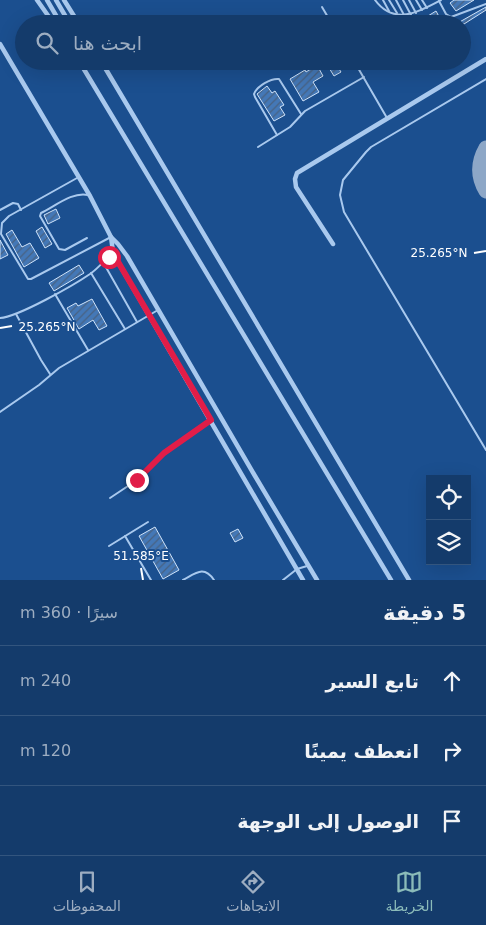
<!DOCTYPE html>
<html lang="ar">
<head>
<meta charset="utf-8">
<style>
	body { margin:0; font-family:"DejaVu Sans",Vazirmatn,sans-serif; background:#1d4271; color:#f1f3f6; direction:rtl }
	.controls { position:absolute; right:15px; bottom:15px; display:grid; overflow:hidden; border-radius:0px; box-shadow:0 5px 20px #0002 }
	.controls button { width:45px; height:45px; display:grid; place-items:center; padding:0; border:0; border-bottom:1px solid #33557e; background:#143b6b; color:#f1f3f6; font:25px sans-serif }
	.stop { position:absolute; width:15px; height:15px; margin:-11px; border:4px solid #e11d48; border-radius:50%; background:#fff }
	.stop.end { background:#e11d48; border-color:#fff; box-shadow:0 1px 5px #0008 }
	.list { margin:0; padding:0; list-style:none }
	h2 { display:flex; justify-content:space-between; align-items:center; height:65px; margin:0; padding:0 20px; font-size:21px }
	h2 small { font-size:16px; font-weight:400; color:#9dadc1 }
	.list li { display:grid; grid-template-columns:32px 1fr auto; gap:15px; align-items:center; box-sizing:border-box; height:70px; padding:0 20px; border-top:1px solid #33557e }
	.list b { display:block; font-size:19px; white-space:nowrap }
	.list em { font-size:16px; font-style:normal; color:#9dadc1 }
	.icon { flex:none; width:28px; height:28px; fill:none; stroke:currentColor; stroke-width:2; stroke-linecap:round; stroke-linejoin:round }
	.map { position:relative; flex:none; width:486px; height:580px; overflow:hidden; direction:ltr }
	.search { position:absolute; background:#143b6b; box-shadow:0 5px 20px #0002; left:15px; right:15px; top:15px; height:55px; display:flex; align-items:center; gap:12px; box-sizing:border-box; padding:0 18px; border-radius:28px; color:#9dadc1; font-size:19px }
	.sheet { height:275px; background:#143b6b }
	nav { display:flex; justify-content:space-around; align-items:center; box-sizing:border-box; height:70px; border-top:1px solid #33557e; background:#143b6b; font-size:14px; color:#9dadc1 }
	nav a { display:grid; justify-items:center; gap:2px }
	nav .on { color:#8bbbb9 }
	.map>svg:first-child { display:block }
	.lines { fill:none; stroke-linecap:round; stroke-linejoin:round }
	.taxiway { stroke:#8da7c7; stroke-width:15 }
	.building { fill:url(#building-hatch); stroke:#cfe3fa }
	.service { stroke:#a9c9ee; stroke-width:2 }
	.minor { stroke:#a9c9ee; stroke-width:4.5 }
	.route { stroke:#e11d48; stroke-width:6 }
	.ticks { fill:none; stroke:#fff; stroke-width:2 }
	.ticks-label { font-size:12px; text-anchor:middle; fill:#fff; stroke:#1b4f8f; stroke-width:4; stroke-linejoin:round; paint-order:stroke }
</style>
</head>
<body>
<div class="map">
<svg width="486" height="580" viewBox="0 0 486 580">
	<defs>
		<pattern id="building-hatch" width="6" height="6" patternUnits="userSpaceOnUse" patternTransform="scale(1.25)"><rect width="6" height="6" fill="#4478b7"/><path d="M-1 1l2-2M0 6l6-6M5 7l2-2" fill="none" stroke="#486282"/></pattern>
	</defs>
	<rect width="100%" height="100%" fill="#1b4f8f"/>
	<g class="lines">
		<path class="taxiway" d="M486,148C478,162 477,176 486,191"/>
	</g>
	<g class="building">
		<polygon points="454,0 474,0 456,11 450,3"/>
		<polygon points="486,7 486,10 464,24 456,24"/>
		<polygon points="436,11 443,24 415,24"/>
		<polygon points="329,61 334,61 341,72 334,76 326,63"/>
		<polygon points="317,65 323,76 313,82 319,92 303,101 290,79 305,70 306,72"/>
		<polygon points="267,86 272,93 275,91 284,105 280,107 285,115 274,121 257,94"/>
		<polygon points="56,209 60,218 48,224 44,215"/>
		<polygon points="42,227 52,244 45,248 36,231"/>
		<polygon points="12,230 22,247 30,243 39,258 24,267 6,234"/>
		<polygon points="0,240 8,255 0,259"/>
		<polygon points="79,265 84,273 54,291 49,283"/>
		<polygon points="92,299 107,326 99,330 93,320 79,329 67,308 76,303 78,306"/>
		<polygon points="155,527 179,570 163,579 139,536"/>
		<polygon points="238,529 243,538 235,542 230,533"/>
	</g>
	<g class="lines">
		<g class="service">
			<path d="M375,0C394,26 419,12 441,0"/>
			<polyline points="383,0 389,11"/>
			<polyline points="389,0 397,13"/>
			<polyline points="396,0 404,15"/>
			<polyline points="403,0 411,15"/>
			<polyline points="409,0 416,13"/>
			<polyline points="416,0 422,10"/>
			<polyline points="422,0 427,8"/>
			<polyline points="439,1 446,14 451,17 486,4"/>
			<polyline points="322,7 332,24"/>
			<polyline points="354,61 387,118"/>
			<polyline points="486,79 371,147 366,152 343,180 340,195 344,212 486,450"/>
			<path d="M277,135L255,97L254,94C257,86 271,78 279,79L301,114"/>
			<polyline points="258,147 290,127 305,111 364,77"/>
			<polyline points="77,178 9,216 2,223 1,234 28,279 31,279 111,237"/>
			<polyline points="0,210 13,203 18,204 21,210"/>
			<path d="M87,238L65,250L59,249L40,216L41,213C54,207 73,191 88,195"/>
			<polyline points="103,262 137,322"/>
			<polyline points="91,273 125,329"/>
			<polyline points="55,294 88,350"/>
			<polyline points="16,314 41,360 50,374"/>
			<path d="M0,318C18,317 74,285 90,274C99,268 104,259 114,255"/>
			<polyline points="0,412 39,385 59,368 158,310"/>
			<polyline points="110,498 137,480 165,453 210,420"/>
			<polyline points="125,536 151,580"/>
			<polyline points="109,546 148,522"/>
			<path d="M183,580C196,573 204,565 214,580"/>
			<polyline points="283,580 297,569 307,566"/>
		</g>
		<g class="minor">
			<polyline points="37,0 54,24"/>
			<polyline points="47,0 61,24"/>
			<polyline points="56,0 70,24"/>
			<polyline points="64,0 79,24"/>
			<polyline points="0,44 90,196 111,237 113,252 118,262 303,580"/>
			<polyline points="79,61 391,580"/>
			<polyline points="101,61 409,580"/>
			<polyline points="111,237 118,244 127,256 255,476 317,580"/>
			<polyline points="333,244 296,187 295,179 297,173 486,59"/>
		</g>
	</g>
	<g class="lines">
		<polyline class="route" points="109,257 114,255 211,420 164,453 137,480"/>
	</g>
	<path class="ticks" d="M474,253L486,251M0,328L12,326M141,568L143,580"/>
	<g class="ticks-label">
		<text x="439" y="257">25.265°N</text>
		<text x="47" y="331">25.265°N</text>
		<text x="141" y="560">51.585°E</text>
	</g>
</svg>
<div class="controls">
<button><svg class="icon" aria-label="locate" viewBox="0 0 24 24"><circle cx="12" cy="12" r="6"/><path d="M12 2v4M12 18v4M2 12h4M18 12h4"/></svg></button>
<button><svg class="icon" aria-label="layers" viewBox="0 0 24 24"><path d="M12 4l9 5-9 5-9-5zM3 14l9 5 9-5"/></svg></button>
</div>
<div class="stop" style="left:109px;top:257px"></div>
<div class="stop end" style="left:137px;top:480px"></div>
<div class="search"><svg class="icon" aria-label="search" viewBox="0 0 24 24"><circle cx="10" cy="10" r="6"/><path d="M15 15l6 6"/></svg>ابحث هنا</div>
</div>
<section class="sheet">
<h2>5 دقيقة<small>سيرًا · 360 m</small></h2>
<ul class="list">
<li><svg class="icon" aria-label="ahead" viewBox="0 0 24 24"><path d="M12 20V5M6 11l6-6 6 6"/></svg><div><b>تابع السير</b></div><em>240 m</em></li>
<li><svg class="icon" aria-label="right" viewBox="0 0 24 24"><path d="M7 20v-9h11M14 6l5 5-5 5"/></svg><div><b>انعطف يمينًا</b></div><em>120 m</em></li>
<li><svg class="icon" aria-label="arrive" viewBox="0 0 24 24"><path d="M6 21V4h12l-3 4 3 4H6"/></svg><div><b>الوصول إلى الوجهة</b></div></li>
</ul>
</section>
<nav>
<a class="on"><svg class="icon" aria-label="map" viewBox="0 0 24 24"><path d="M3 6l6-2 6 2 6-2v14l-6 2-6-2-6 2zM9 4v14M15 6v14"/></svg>الخريطة</a>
<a><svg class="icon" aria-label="directions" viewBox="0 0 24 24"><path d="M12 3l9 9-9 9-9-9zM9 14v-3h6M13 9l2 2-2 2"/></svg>الاتجاهات</a>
<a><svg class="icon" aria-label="saved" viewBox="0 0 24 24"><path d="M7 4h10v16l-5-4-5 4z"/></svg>المحفوظات</a>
</nav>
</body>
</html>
